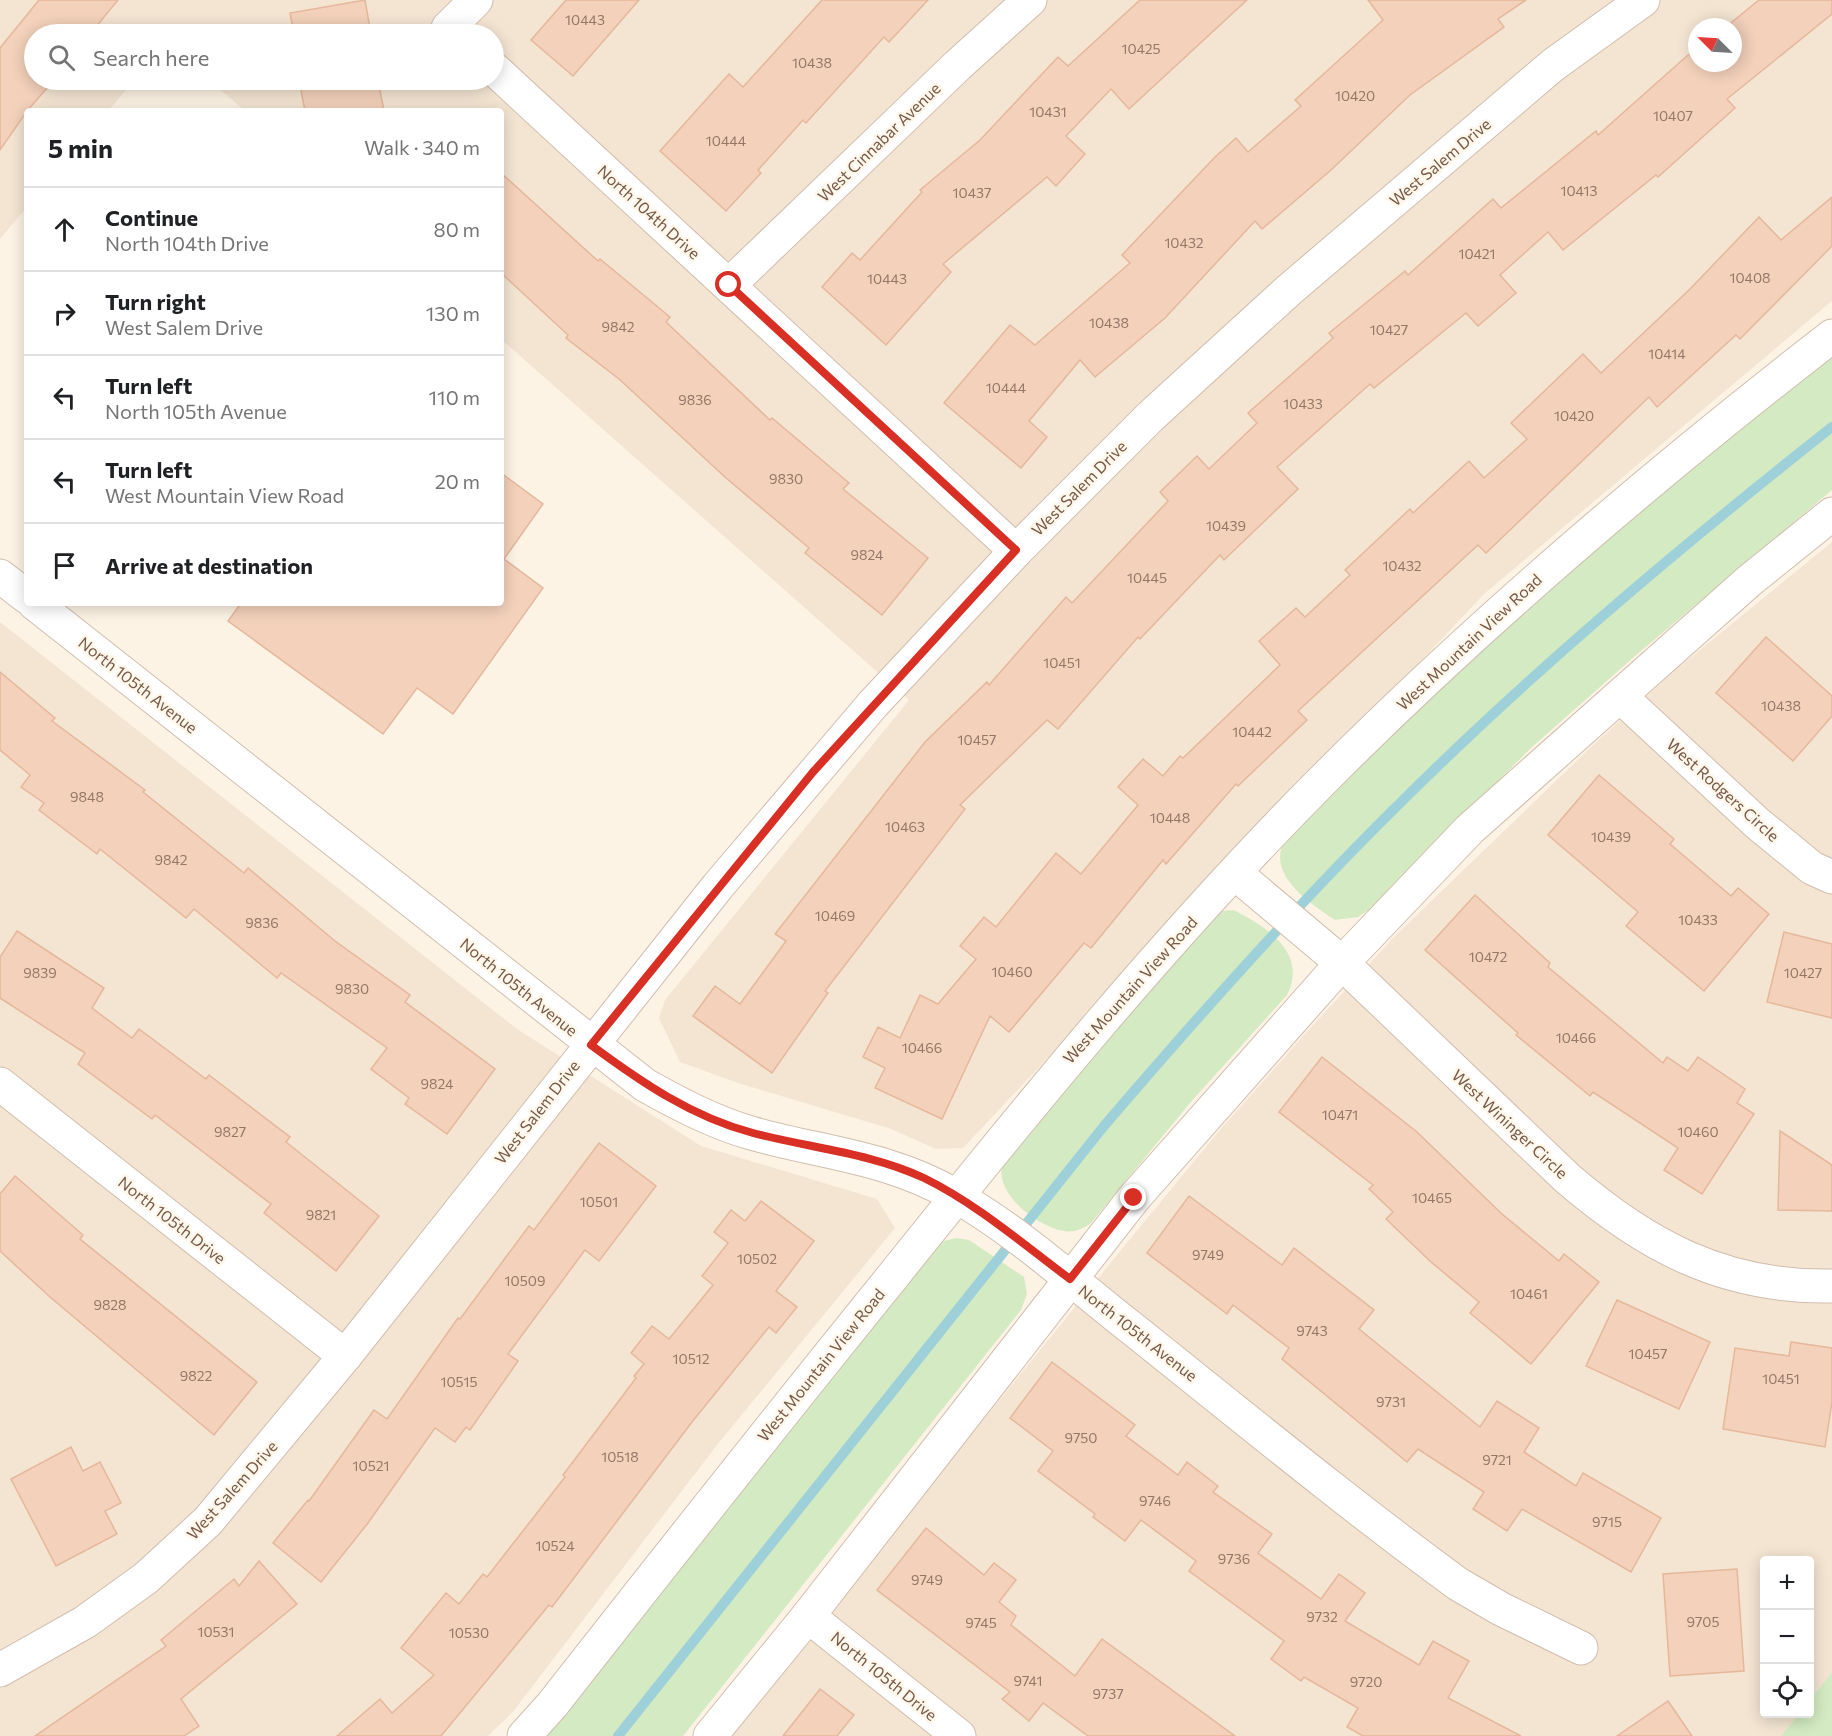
<!DOCTYPE html>
<html lang="en">
<head>
<meta charset="utf-8">
<style>
	body { margin:0; font-family:Commissioner,sans-serif; background:#f2f2f2; color:#202124 }
	.controls { position:absolute; right:18px; bottom:18px; display:grid; overflow:hidden; border-radius:6px; box-shadow:0 3px 15px #0003 }
	.controls button { width:54px; height:54px; display:grid; place-items:center; padding:0; border:0; border-bottom:2px solid #e0e0e0; background:#fff; color:#202124; font:30px sans-serif }
	.compass { position:absolute; left:1688px; top:18px; width:54px; height:54px; border-radius:50%; background:#fff; box-shadow:0 3px 15px #0003; rotate:294deg }
	.stop { position:absolute; width:18px; height:18px; margin:-14px; border:4px solid #d93025; border-radius:50%; background:#fff }
	.stop.end { background:#d93025; border-color:#fff; box-shadow:0 2px 6px #0008 }
	.list { margin:0; padding:0; list-style:none }
	h2 { display:flex; justify-content:space-between; align-items:center; height:78px; margin:0; padding:0 24px; font-size:26px }
	h2 small { font-size:20px; font-weight:400; color:#757577 }
	.list li { display:grid; grid-template-columns:39px 1fr auto; gap:18px; align-items:center; box-sizing:border-box; height:84px; padding:0 24px; border-top:2px solid #e0e0e0 }
	.list b { display:block; font-size:22px; white-space:nowrap }
	.list p { margin:0; font-size:20px; white-space:nowrap; color:#757577 }
	.list em { font-size:20px; font-style:normal; color:#757577 }
	.icon { flex:none; width:33px; height:33px; fill:none; stroke:currentColor; stroke-width:2; stroke-linecap:round; stroke-linejoin:round }
	.map { position:relative; flex:none; width:1832px; height:1736px; overflow:hidden }
	.search { position:absolute; background:#fff; box-shadow:0 3px 15px #0003; left:24px; top:24px; width:480px; height:66px; display:flex; align-items:center; gap:15px; box-sizing:border-box; padding:0 21px; border-radius:33px; color:#757577; font-size:22px }
	.panel { position:absolute; background:#fff; box-shadow:0 3px 15px #0003; left:24px; top:108px; width:480px; height:498px; border-radius:6px }
	.map>svg:first-child { display:block }
	.residential { fill:#f4e5d2; fill-rule:evenodd }
	.green { fill:#d3eac2 }
	.lines { fill:none; stroke-linecap:round; stroke-linejoin:round }
	.stream { stroke:#9ed0d9; stroke-width:10 }
	.building { fill:#f3d1bb; stroke:#e5b79b; stroke-width:1.5 }
	.minor-casing { stroke:#d0bdad; stroke-width:35 }
	.minor { stroke:#fff; stroke-width:33 }
	.route { stroke:#d93025; stroke-width:8 }
	.labels { text-anchor:middle; stroke-width:5; stroke-linejoin:round; paint-order:stroke }
	.number-label { font-size:14px; fill:#957766 }
	.street-label { font-size:16px; fill:#765949; stroke:#fff7ea }
</style>
</head>
<body>
<div class="map">
<svg width="1832" height="1736" viewBox="0 0 1832 1736">
	<rect width="100%" height="100%" fill="#fdf3e4"/>
	<g class="residential">
		<path d="M0,0H1832V301L1484,594L963,1148L936,1149L891,1129L738,1083L680,1062L659,1018L665,1000L909,700L501,339V111H245L209,80H494V34H34V80H135L108,111H27V207L0,239ZM1697,27H1733V63H1697Z"/>
		<polygon points="1832,542 1832,1672 1810,1700 1810,1560 1764,1560 1764,1714 1799,1714 1781,1736 732,1736 854,1580 1121,1250 1219,1131 1304,1035 1393,938 1590,748 1674,671"/>
		<polygon points="0,622 517,1029 701,1146 877,1199 895,1228 717,1445 512,1713 488,1736 0,1736"/>
	</g>
	<g class="green">
		<path d="M1832,352V490L1635,656L1532,747L1370,909L1358,917L1335,920C1308,902 1264,873 1286,838L1508,623L1626,518Z"/>
		<path d="M1234,910C1268,928 1308,953 1287,995L1190,1103L1091,1223C1083,1229 1074,1233 1064,1231C1036,1226 990,1191 1004,1160L1206,923L1221,911Z"/>
		<polygon points="956,1238 969,1240 1024,1277 1027,1294 1021,1310 683,1736 543,1736 934,1249 944,1241"/>
		<polygon points="1832,1672 1832,1736 1781,1736 1799,1714 1810,1714 1810,1700"/>
	</g>
	<g class="lines">
		<path class="stream" d="M618,1736L1104,1126C1193,1022 1284,919 1381,822C1522,680 1675,551 1832,427"/>
	</g>
	<g class="building">
		<polygon points="39,0 118,0 90,34 34,34 34,80 54,80 27,111 0,150 0,48"/>
		<polygon points="365,0 371,34 294,34 290,13"/>
		<polygon points="566,0 639,0 573,76 531,40"/>
		<polygon points="822,0 928,0 889,42 884,37 806,123 803,120 758,170 761,173 726,211 660,151 729,74 743,87"/>
		<polygon points="1140,0 1247,0 1129,109 1111,89 1066,136 1085,154 1056,186 1047,177 943,264 951,272 886,345 822,287 852,253 860,260 922,192 920,190 980,140 1058,57 1068,66"/>
		<polygon points="1368,0 1526,0 1498,19 1504,27 1410,95 1331,170 1262,229 1255,221 1165,318 1095,377 1080,360 1029,421 1047,437 1021,468 944,403 1010,325 1035,345 1130,263 1122,255 1215,157 1236,138 1248,152 1301,106 1295,100 1383,20"/>
		<polygon points="1759,0 1832,0 1832,14 1727,99 1735,108 1658,177 1656,175 1563,250 1548,232 1500,275 1516,293 1478,326 1466,313 1374,388 1370,384 1277,467 1298,489 1224,560 1220,555 1140,639 1138,637 1058,729 1047,720 960,805 965,809 825,991 828,993 772,1073 693,1016 715,986 740,1004 786,941 775,934 925,742 987,682 989,685 1066,597 1072,603 1168,501 1160,492 1197,456 1209,469 1257,423 1248,413 1333,338 1329,333 1405,271 1408,275 1493,199 1501,208 1596,131 1598,135 1688,55 1697,50 1697,63 1733,63 1733,27 1726,27"/>
		<polygon points="299,80 378,80 384,111 305,111"/>
		<polygon points="501,173 598,261 600,259 670,317 666,322 770,420 772,418 849,483 843,489 928,558 882,615 805,553 809,548 726,478 619,379 566,338 568,335 501,273"/>
		<polygon points="1832,197 1832,246 1740,339 1736,335 1657,407 1649,397 1486,553 1478,545 1298,711 1307,720 1238,786 1236,784 1166,864 1163,860 1091,948 1084,943 1009,1032 990,1016 942,1119 875,1088 885,1068 863,1057 878,1027 900,1038 920,995 938,1004 976,959 960,946 984,917 996,927 1056,853 1081,874 1138,805 1118,787 1143,759 1163,776 1180,756 1183,758 1280,665 1259,641 1296,608 1305,617 1350,575 1345,570 1410,509 1413,513 1469,461 1484,478 1527,439 1511,423 1583,354 1601,373 1690,289 1759,217 1781,240"/>
		<polygon points="501,473 543,504 504,559 543,588 453,714 417,688 383,734 228,621 241,603 501,603"/>
		<polygon points="1766,637 1832,696 1832,716 1793,761 1716,693"/>
		<polygon points="0,672 55,718 52,721 145,790 143,792 244,873 248,868 335,941 410,995 405,1002 495,1069 447,1134 405,1104 409,1098 371,1069 387,1048 281,973 277,978 194,909 186,918 100,849 97,854 39,810 44,803 21,787 30,775 0,750"/>
		<polygon points="1599,775 1674,839 1670,844 1731,896 1738,888 1769,914 1704,991 1626,926 1638,912 1548,835"/>
		<polygon points="1475,895 1550,963 1548,967 1663,1063 1667,1057 1688,1071 1698,1057 1745,1089 1737,1103 1754,1114 1702,1194 1664,1170 1678,1148 1593,1092 1590,1096 1516,1035 1518,1033 1425,950"/>
		<polygon points="17,931 104,988 92,1008 132,1038 139,1029 206,1079 209,1075 290,1137 286,1142 379,1216 336,1271 264,1213 271,1204 155,1115 152,1119 78,1064 85,1053 0,998 0,957"/>
		<polygon points="1784,932 1832,944 1832,1018 1767,1002"/>
		<polygon points="1322,1057 1417,1132 1502,1214 1559,1261 1564,1254 1599,1282 1531,1364 1470,1313 1479,1302 1431,1262 1386,1219 1393,1212 1369,1189 1373,1185 1279,1112"/>
		<polygon points="1780,1131 1832,1165 1832,1211 1778,1210"/>
		<polygon points="599,1143 656,1186 599,1261 585,1250 508,1354 518,1361 470,1430 466,1427 455,1442 435,1428 368,1523 321,1582 273,1543 308,1500 309,1501 374,1410 387,1419 458,1318 460,1319 529,1226 534,1230"/>
		<polygon points="15,1176 83,1235 80,1239 257,1382 214,1435 50,1297 0,1251 0,1194"/>
		<polygon points="1189,1196 1282,1265 1294,1248 1374,1310 1359,1329 1480,1427 1497,1401 1539,1428 1524,1452 1576,1486 1583,1473 1661,1518 1631,1572 1522,1509 1507,1531 1473,1509 1484,1492 1418,1449 1407,1462 1282,1359 1289,1348 1233,1305 1227,1314 1147,1253"/>
		<polygon points="761,1201 814,1241 776,1291 797,1307 776,1333 769,1327 692,1422 552,1607 549,1605 441,1736 337,1736 380,1699 392,1713 434,1675 401,1648 446,1593 459,1604 483,1574 487,1577 565,1477 563,1475 636,1378 634,1376 644,1364 631,1353 652,1326 669,1339 713,1285 702,1276 728,1243 714,1232 731,1210 745,1221"/>
		<polygon points="1617,1300 1710,1342 1679,1409 1586,1366"/>
		<polygon points="1791,1342 1832,1348 1832,1402 1825,1447 1723,1429 1735,1348 1789,1356"/>
		<polygon points="1052,1362 1135,1425 1126,1436 1178,1475 1187,1462 1218,1486 1213,1492 1272,1534 1258,1553 1321,1599 1339,1574 1365,1593 1345,1621 1419,1665 1433,1641 1469,1661 1448,1698 1521,1736 1363,1736 1347,1727 1358,1708 1304,1677 1301,1681 1271,1659 1284,1641 1189,1571 1196,1561 1141,1520 1125,1541 1093,1517 1095,1514 1038,1471 1053,1451 1010,1418"/>
		<polygon points="71,1447 83,1471 100,1462 121,1503 105,1511 117,1534 56,1566 11,1479"/>
		<polygon points="926,1528 984,1575 994,1563 1016,1580 999,1602 1016,1616 1011,1625 1075,1676 1102,1639 1235,1736 1088,1736 1043,1703 1029,1721 1002,1699 1010,1692 877,1590"/>
		<polygon points="259,1561 297,1604 181,1699 199,1726 184,1736 35,1736 166,1646 161,1640 234,1579 239,1586"/>
		<polygon points="1737,1569 1744,1671 1670,1676 1663,1574"/>
		<polygon points="820,1689 854,1715 837,1736 783,1736"/>
		<polygon points="1668,1701 1692,1736 1617,1736"/>
	</g>
	<g class="lines">
		<defs>
			<g id="minor">
				<polyline points="456,34 448,28 476,0"/>
				<polyline points="494,69 1016,551"/>
				<polyline points="729,285 958,65 1030,0"/>
				<polyline points="0,576 27,597"/>
				<path d="M34,603L645,1085C679,1104 713,1122 751,1133C821,1153 889,1157 954,1195C1017,1231 1073,1282 1129,1326C1238,1413 1346,1502 1458,1584L1501,1609L1581,1648"/>
				<polyline points="1620,696 1757,823 1812,868 1832,877"/>
				<path d="M1235,873L1342,963L1567,1178C1646,1246 1724,1288 1832,1286"/>
				<polyline points="0,1084 345,1356"/>
				<polyline points="808,1616 959,1736"/>
				<polyline points="0,1670 85,1622 146,1578 208,1521 345,1356 718,886 873,704 1016,551 1151,416 1289,290 1553,65 1643,0"/>
				<path d="M524,1736L552,1705C665,1561 778,1418 893,1276C1029,1106 1167,937 1320,783C1480,622 1653,475 1832,336"/>
				<polyline points="710,1736 808,1616 1134,1198 1342,963 1470,829 1749,581 1832,514"/>
			</g>
		</defs>
		<use href="#minor" class="minor-casing"/>
		<use href="#minor" class="minor"/>
	</g>
	<g class="lines">
		<path class="route" d="M729,285L1016,550L813,772L591,1045C641,1082 692,1117 753,1133C810,1148 871,1153 924,1178C977,1204 1023,1244 1070,1279L1134,1198"/>
	</g>
	<g class="labels">
		<g class="number-label">
			<text x="585" y="25">10443</text>
			<text x="1141" y="54">10425</text>
			<text x="812" y="68">10438</text>
			<text x="1355" y="101">10420</text>
			<text x="1048" y="117">10431</text>
			<text x="1673" y="121">10407</text>
			<text x="726" y="146">10444</text>
			<text x="1579" y="196">10413</text>
			<text x="972" y="198">10437</text>
			<text x="1184" y="248">10432</text>
			<text x="1477" y="259">10421</text>
			<text x="1750" y="283">10408</text>
			<text x="887" y="284">10443</text>
			<text x="1109" y="328">10438</text>
			<text x="618" y="332">9842</text>
			<text x="1389" y="335">10427</text>
			<text x="1667" y="359">10414</text>
			<text x="1006" y="393">10444</text>
			<text x="695" y="405">9836</text>
			<text x="1303" y="409">10433</text>
			<text x="1574" y="421">10420</text>
			<text x="786" y="484">9830</text>
			<text x="1226" y="531">10439</text>
			<text x="867" y="560">9824</text>
			<text x="1402" y="571">10432</text>
			<text x="1147" y="583">10445</text>
			<text x="1062" y="668">10451</text>
			<text x="1781" y="711">10438</text>
			<text x="1252" y="737">10442</text>
			<text x="977" y="745">10457</text>
			<text x="87" y="802">9848</text>
			<text x="1170" y="823">10448</text>
			<text x="905" y="832">10463</text>
			<text x="1611" y="842">10439</text>
			<text x="171" y="865">9842</text>
			<text x="835" y="921">10469</text>
			<text x="1698" y="925">10433</text>
			<text x="262" y="928">9836</text>
			<text x="1488" y="962">10472</text>
			<text x="1012" y="977">10460</text>
			<text x="40" y="978">9839</text>
			<text x="1803" y="978">10427</text>
			<text x="352" y="994">9830</text>
			<text x="1576" y="1043">10466</text>
			<text x="922" y="1053">10466</text>
			<text x="437" y="1089">9824</text>
			<text x="1340" y="1120">10471</text>
			<text x="230" y="1137">9827</text>
			<text x="1698" y="1137">10460</text>
			<text x="1432" y="1203">10465</text>
			<text x="599" y="1207">10501</text>
			<text x="321" y="1220">9821</text>
			<text x="1208" y="1260">9749</text>
			<text x="757" y="1264">10502</text>
			<text x="525" y="1286">10509</text>
			<text x="1529" y="1299">10461</text>
			<text x="110" y="1310">9828</text>
			<text x="1312" y="1336">9743</text>
			<text x="1648" y="1359">10457</text>
			<text x="691" y="1364">10512</text>
			<text x="196" y="1381">9822</text>
			<text x="1781" y="1384">10451</text>
			<text x="459" y="1387">10515</text>
			<text x="1391" y="1407">9731</text>
			<text x="1081" y="1443">9750</text>
			<text x="620" y="1462">10518</text>
			<text x="1497" y="1465">9721</text>
			<text x="371" y="1471">10521</text>
			<text x="1155" y="1506">9746</text>
			<text x="1607" y="1527">9715</text>
			<text x="555" y="1551">10524</text>
			<text x="1234" y="1564">9736</text>
			<text x="927" y="1585">9749</text>
			<text x="1322" y="1622">9732</text>
			<text x="1703" y="1627">9705</text>
			<text x="981" y="1628">9745</text>
			<text x="216" y="1637">10531</text>
			<text x="469" y="1638">10530</text>
			<text x="1028" y="1686">9741</text>
			<text x="1366" y="1687">9720</text>
			<text x="1108" y="1699">9737</text>
		</g>
		<g class="street-label">
			<text transform="translate(879 142) rotate(-44)" y="6">West Cinnabar Avenue</text>
			<text transform="translate(1440 162) rotate(-40)" y="6">West Salem Drive</text>
			<text transform="translate(649 212) rotate(42)" y="6">North 104th Drive</text>
			<text transform="translate(1079 488) rotate(-45)" y="6">West Salem Drive</text>
			<text transform="translate(1469 642) rotate(-43)" y="6">West Mountain View Road</text>
			<text transform="translate(138 685) rotate(38)" y="6">North 105th Avenue</text>
			<text transform="translate(1723 790) rotate(42)" y="6">West Rodgers Circle</text>
			<text transform="translate(519 987) rotate(39)" y="6">North 105th Avenue</text>
			<text transform="translate(1130 990) rotate(-48)" y="6">West Mountain View Road</text>
			<text transform="translate(537 1112) rotate(-52)" y="6">West Salem Drive</text>
			<text transform="translate(1510 1124) rotate(43)" y="6">West Wininger Circle</text>
			<text transform="translate(172 1220) rotate(38)" y="6">North 105th Drive</text>
			<text transform="translate(1138 1333) rotate(38)" y="6">North 105th Avenue</text>
			<text transform="translate(821 1365) rotate(-51)" y="6">West Mountain View Road</text>
			<text transform="translate(232 1490) rotate(-48)" y="6">West Salem Drive</text>
			<text transform="translate(884 1676) rotate(39)" y="6">North 105th Drive</text>
		</g>
	</g>
</svg>
<div class="controls">
<button>+</button>
<button>−</button>
<button><svg class="icon" aria-label="locate" viewBox="0 0 24 24"><circle cx="12" cy="12" r="6"/><path d="M12 2v4M12 18v4M2 12h4M18 12h4"/></svg></button>
</div>
<svg class="compass" viewBox="-18 -18 36 36"><path d="M0-13l5 13h-10z" fill="#e53935"/><path d="M0 13l5-13h-10z" fill="#757577"/></svg>
<div class="stop" style="left:729px;top:285px"></div>
<div class="stop end" style="left:1134px;top:1198px"></div>
<div class="search"><svg class="icon" aria-label="search" viewBox="0 0 24 24"><circle cx="10" cy="10" r="6"/><path d="M15 15l6 6"/></svg>Search here</div>
<section class="panel">
<h2>5 min<small>Walk · 340 m</small></h2>
<ul class="list">
<li><svg class="icon" aria-label="ahead" viewBox="0 0 24 24"><path d="M12 20V5M6 11l6-6 6 6"/></svg><div><b>Continue</b><p>North 104th Drive</p></div><em>80 m</em></li>
<li><svg class="icon" aria-label="right" viewBox="0 0 24 24"><path d="M7 20v-9h11M14 6l5 5-5 5"/></svg><div><b>Turn right</b><p>West Salem Drive</p></div><em>130 m</em></li>
<li><svg class="icon" aria-label="left" viewBox="0 0 24 24"><path d="M17 20v-9H6M10 6l-5 5 5 5"/></svg><div><b>Turn left</b><p>North 105th Avenue</p></div><em>110 m</em></li>
<li><svg class="icon" aria-label="left" viewBox="0 0 24 24"><path d="M17 20v-9H6M10 6l-5 5 5 5"/></svg><div><b>Turn left</b><p>West Mountain View Road</p></div><em>20 m</em></li>
<li><svg class="icon" aria-label="arrive" viewBox="0 0 24 24"><path d="M6 21V4h12l-3 4 3 4H6"/></svg><div><b>Arrive at destination</b></div></li>
</ul>
</section>
</div>
</body>
</html>
